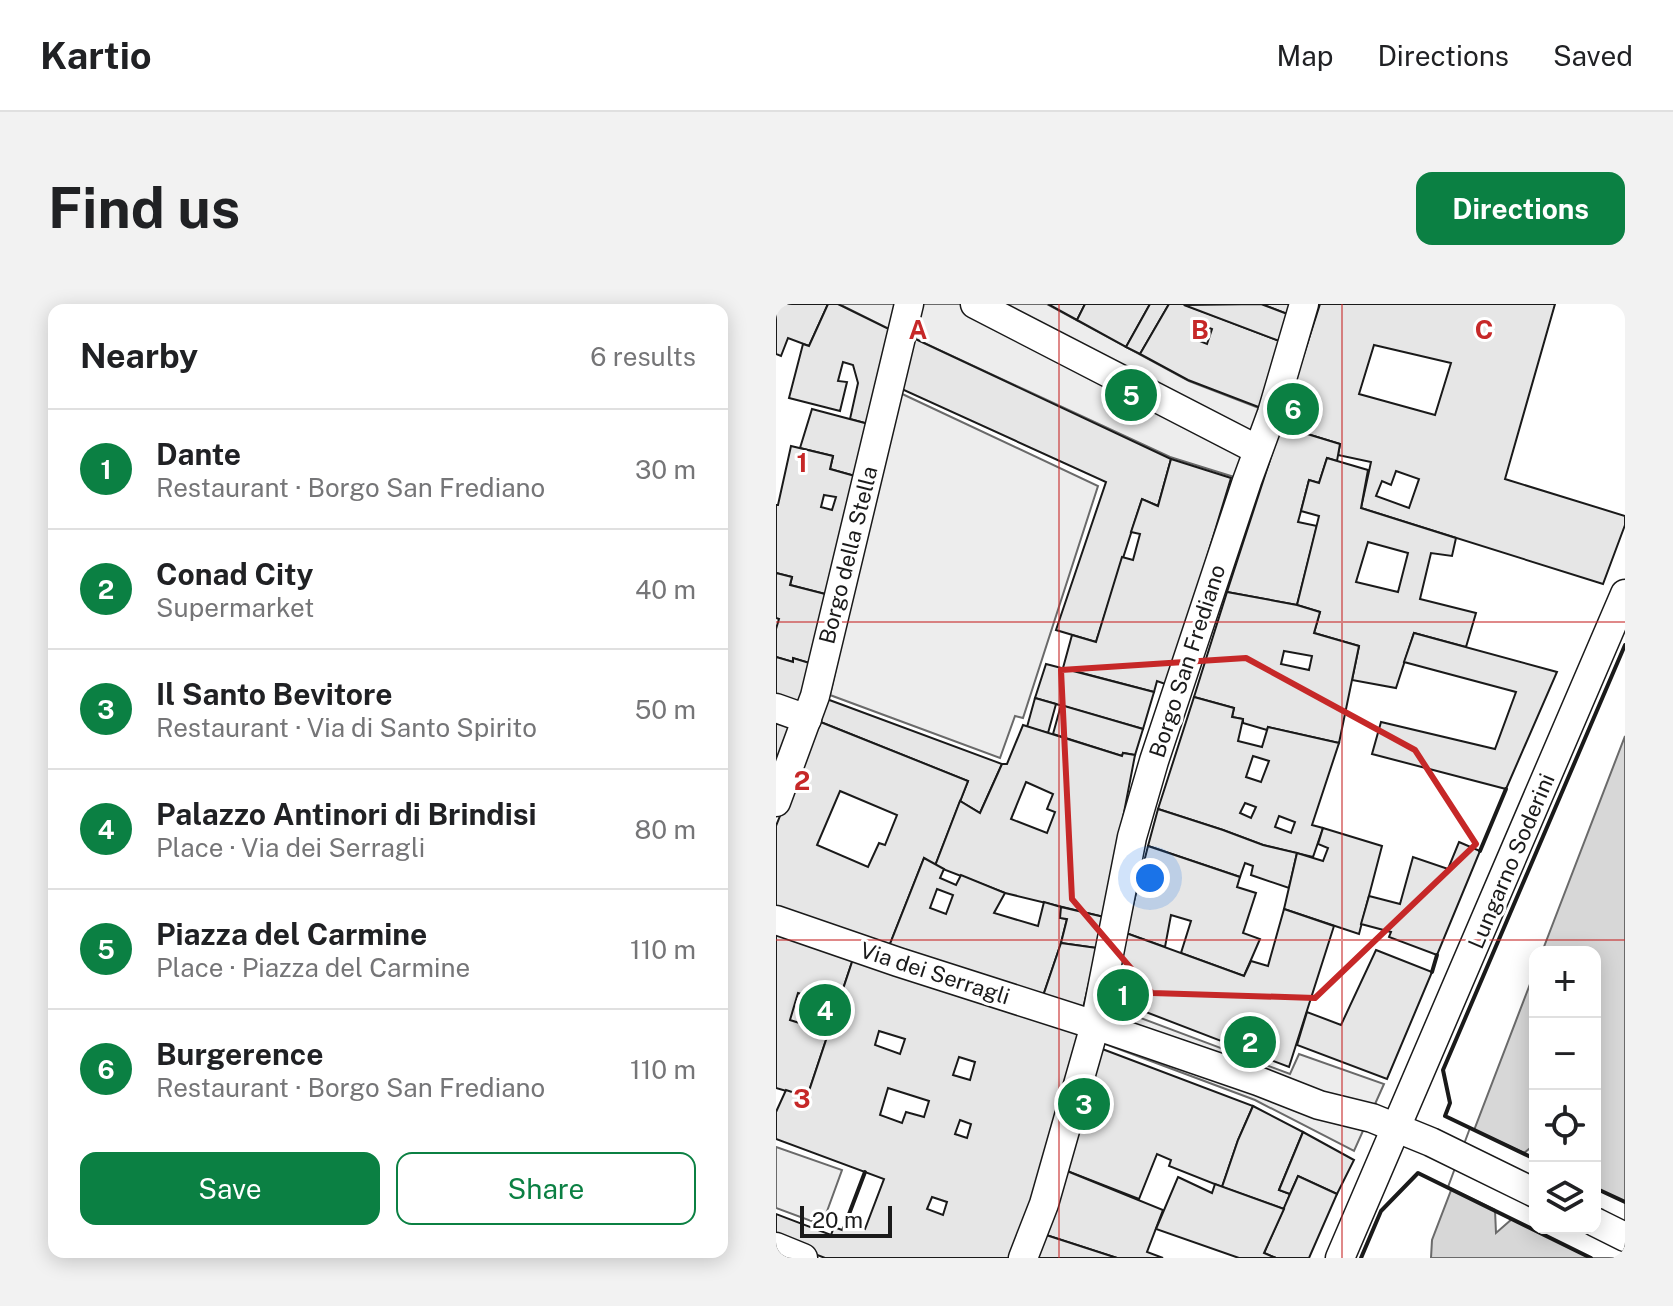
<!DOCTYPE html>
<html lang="en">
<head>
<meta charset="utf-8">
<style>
	body { margin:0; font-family:"Public Sans",sans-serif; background:#f2f2f2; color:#202124 }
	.controls { position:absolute; right:24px; bottom:24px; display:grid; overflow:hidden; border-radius:16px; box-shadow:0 4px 20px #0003 }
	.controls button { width:72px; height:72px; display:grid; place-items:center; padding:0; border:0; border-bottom:2px solid #e0e0e0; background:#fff; color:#202124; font:40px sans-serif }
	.scale { position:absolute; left:24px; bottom:20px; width:92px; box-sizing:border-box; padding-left:8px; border:4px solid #1a1a1a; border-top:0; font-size:22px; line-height:28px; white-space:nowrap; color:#1a1a1a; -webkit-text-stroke:6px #fff; paint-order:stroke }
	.you { position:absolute; left:374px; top:574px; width:28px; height:28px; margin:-20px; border:6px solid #fff; border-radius:50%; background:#1a73e8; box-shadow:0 0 0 12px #1a73e833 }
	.badge { display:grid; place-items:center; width:52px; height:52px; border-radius:50%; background:#0b8043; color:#fff; font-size:26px; font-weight:700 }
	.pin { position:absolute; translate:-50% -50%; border:4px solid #fff; box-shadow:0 2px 8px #0006 }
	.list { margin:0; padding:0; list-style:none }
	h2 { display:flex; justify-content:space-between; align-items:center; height:104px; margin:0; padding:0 32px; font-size:34px }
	h2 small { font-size:26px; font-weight:400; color:#757577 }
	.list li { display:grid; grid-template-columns:52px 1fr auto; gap:24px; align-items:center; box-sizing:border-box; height:120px; padding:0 32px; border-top:2px solid #e0e0e0 }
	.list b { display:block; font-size:30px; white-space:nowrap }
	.list p { margin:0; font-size:26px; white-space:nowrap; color:#757577 }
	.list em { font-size:26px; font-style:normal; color:#757577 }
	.actions { display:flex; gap:16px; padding:24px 32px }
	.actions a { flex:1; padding:18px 0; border:2px solid #0b8043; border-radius:16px; text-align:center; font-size:28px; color:#0b8043 }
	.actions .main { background:#0b8043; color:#fff }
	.icon { flex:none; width:44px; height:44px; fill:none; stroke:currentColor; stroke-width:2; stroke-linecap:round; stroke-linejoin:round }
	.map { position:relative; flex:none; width:849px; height:954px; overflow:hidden; border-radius:16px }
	header { display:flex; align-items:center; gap:48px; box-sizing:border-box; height:112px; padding:0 40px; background:#fff; border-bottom:2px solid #e0e0e0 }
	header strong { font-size:38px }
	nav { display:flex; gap:44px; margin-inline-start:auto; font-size:28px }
	.intro { display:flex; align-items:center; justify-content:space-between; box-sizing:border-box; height:192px; padding:0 48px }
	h1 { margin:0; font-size:56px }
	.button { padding:20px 36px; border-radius:16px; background:#0b8043; color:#fff; font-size:28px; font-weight:700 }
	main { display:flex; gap:48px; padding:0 48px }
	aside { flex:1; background:#fff; border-radius:16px; box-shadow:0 4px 20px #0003 }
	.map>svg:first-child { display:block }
	.built { fill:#ededed; stroke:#6a6a6a; stroke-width:2 }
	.water { fill:#d7d7d7; stroke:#6a6a6a; stroke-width:2 }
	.pier { fill:#fff; stroke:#6a6a6a; stroke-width:2 }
	.building { fill:#e6e6e6; stroke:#1a1a1a; stroke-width:2; fill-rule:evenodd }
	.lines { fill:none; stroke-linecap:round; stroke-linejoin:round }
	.street-casing { stroke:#1a1a1a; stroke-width:31 }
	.street { stroke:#fff; stroke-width:28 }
	.wall { stroke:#1a1a1a; stroke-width:4 }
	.marked { fill:none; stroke:#c62828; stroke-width:6; stroke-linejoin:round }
	.grid { fill:none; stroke:#c62828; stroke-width:2; stroke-opacity:0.55 }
	.labels { text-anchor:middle; stroke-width:6; stroke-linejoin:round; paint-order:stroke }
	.street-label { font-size:22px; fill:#1a1a1a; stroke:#fff }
	.grid-label { font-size:26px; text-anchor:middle; font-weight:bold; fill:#c62828; stroke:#fff; stroke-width:6; stroke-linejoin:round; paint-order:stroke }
</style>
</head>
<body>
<header>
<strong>Kartio</strong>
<nav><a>Map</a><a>Directions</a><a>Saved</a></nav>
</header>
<div class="intro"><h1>Find us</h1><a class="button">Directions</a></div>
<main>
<aside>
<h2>Nearby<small>6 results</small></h2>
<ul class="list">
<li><span class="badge">1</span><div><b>Dante</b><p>Restaurant · Borgo San Frediano</p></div><em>30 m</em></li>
<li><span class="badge">2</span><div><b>Conad City</b><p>Supermarket</p></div><em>40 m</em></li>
<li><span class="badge">3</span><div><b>Il Santo Bevitore</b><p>Restaurant · Via di Santo Spirito</p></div><em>50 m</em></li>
<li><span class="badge">4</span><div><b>Palazzo Antinori di Brindisi</b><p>Place · Via dei Serragli</p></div><em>80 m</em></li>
<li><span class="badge">5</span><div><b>Piazza del Carmine</b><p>Place · Piazza del Carmine</p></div><em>110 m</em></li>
<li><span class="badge">6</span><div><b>Burgerence</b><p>Restaurant · Borgo San Frediano</p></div><em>110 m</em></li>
</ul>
<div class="actions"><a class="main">Save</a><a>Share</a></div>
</aside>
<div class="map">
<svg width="849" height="954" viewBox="0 0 849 954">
	<rect width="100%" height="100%" fill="#fff"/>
	<g class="built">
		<polygon points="63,0 271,0 413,77 496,109 471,177 394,153 133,32 123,30"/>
		<polygon points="122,88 322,182 247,414 239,412 224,454 54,391"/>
		<polygon points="330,701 514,770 523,750 608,780 578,847 479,796 324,738"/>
		<polygon points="0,843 66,866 46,921 0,904"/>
	</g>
	<polygon class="water" points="849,432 849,954 655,954 656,936 759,667 759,924 819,924 819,648 766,648"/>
	<polygon class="pier" points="694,824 748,849 759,840 759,924 819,924 819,884 849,898 849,954 815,954 736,915 720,929 719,906 672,883"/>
	<g class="building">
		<polygon points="0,0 52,0 33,42 12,34 5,52 0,50"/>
		<polygon points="52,0 62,0 123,30 100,122 74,115 82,79 77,61 67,58 62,77 71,78 64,107 13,94 27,40 33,42"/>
		<polygon points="272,0 309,0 301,16"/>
		<polygon points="309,0 374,0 350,43 301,16"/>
		<polygon points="374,0 393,0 364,50 350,43"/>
		<path d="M393,0H407L506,38L485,104L412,76L364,50ZM426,21L436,25L431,40L421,36Z"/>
		<polygon points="485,0 517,0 514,11"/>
		<polygon points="485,0 514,11 506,38 408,1"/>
		<path d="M544,0H779L729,175L849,212V221L827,280L585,204L595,158L562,151L564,140L505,122ZM598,41L675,59L659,111L583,90ZM620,167L643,175L633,204L600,192L606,177L615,181Z"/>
		<polygon points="133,32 395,155 382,202 366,195 320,338 280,326 330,178 119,82"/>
		<polygon points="36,105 100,122 86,174 54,165 57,152 24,144"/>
		<polygon points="505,122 564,140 561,157 551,154 543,179 533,176 525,207 522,218 541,222 521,301 451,288"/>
		<path d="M15,142L57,152L54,165L86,174L57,292L14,281L16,273L0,269V201H2ZM48,191L60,193L56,206L45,203Z"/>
		<path d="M551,154L592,166L585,204L680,234L676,252L655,249L644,295L700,309L690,343L638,329L620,384L576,376L583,342L538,329L544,308L521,301L543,212L525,207L533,176L543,179ZM592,238L632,249L622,288L580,278Z"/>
		<polygon points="395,155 455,174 392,381 381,377 378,388 287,364 296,331 320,338 346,253 357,256 364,230 355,228 366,195 382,202"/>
		<polygon points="0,269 16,273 14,281 57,292 40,361 17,354 17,358 0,353 0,325 3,315 0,314"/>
		<path d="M451,288L521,301L544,308L538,329L583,342L563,439L492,423L491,426L467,419V415L456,413L458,404L418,393ZM508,347L536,352L533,366L505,360Z"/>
		<polygon points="638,329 781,368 730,485 596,450 605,418 719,445 740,388 628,358"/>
		<polygon points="0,353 17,358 17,354 40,361 28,409 0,399"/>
		<polygon points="270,360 378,388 367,425 259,394"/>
		<path d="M418,393L458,404L456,413L467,415L462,437L486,443L492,423L563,439L536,521L547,524L537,553L487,541L447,526L382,505ZM477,452L493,457L485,478L470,473ZM469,499L480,503L475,514L464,509ZM503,512L519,518L515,529L499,523Z"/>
		<polygon points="48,394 226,460 204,509 184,497 192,477 42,417"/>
		<polygon points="259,394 280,400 272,429 251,423"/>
		<polygon points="285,401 367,425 359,451 347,449 346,452 277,430"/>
		<polygon points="0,412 22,420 0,462"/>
		<path d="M42,417L192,477L159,562L148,554L112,645L0,605V522ZM64,487L121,511L109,541L103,539L92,563L41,541Z"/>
		<path d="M247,421L346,452L347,449L359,451L328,613L229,589L159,562L184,497L204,509L226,460H231ZM250,478L277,490L271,505L279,508L271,529L235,515Z"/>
		<polygon points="382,505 447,526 487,541 521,549 513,584 475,571 477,562 469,559 464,573 372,542"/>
		<polygon points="547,524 606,542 583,630 508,605 521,549 547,557 552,544 542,540"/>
		<polygon points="683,538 704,547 661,651 613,633 615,628 585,620 593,592 624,600 637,553 672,565"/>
		<polygon points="372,542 464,573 461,583 480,589 467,629 484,635 468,672 405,649 415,617 395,611 389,643 350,629"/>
		<path d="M148,554L168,565L164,574L180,581L185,571L229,589L218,609L262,622L268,598L285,603L284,614L291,615L285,639L266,695L112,645ZM161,585L177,591L170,610L154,604Z"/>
		<polygon points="285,603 328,613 321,644 285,639 291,615 284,614"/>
		<polygon points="508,605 558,622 513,763 336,695 350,629 468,672 475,657 492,662"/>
		<path d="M0,627L77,655L31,793L0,784ZM22,689L41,695L33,722L14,716Z"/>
		<polygon points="285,639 321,644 306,709 266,695"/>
		<polygon points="600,646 656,668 611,775 521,741 531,708 565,721"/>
		<path d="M77,655L309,726L238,954H49L0,935V910L55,931L58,923L66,926L70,918L89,925L108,875L0,835V808L10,786L31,793ZM103,727L129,735L124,750L99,741ZM183,753L199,758L194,776L177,771ZM112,784L153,797L148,813L130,808L126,819L104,811ZM184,816L195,820L191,834L179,830ZM156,893L171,898L167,911L151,905Z"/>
		<polygon points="321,743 477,802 462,836 446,883 393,862 395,856 381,850 363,895 286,865"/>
		<polygon points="477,802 527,828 503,886 514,890 508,905 446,883 462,836"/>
		<polygon points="527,828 578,856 561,890 522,872 514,890 503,886"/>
		<polygon points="286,865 387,906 371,948 387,954 341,954 267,930"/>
		<polygon points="522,872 561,890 533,954 500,954 488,949"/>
		<polygon points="402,873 436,889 439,880 508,905 488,949 500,954 463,954 380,925"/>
		<polygon points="267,930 341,954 258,954"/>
	</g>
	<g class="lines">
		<defs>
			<g id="street">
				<polyline points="199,0 482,146"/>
				<polyline points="0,404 31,415"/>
				<polyline points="0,498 39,392 133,0"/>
				<polyline points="0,616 122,658 319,721 482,777 543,801 596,814 655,838 759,889"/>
				<polyline points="819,918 849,933"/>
				<polyline points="0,943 27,954"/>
				<polyline points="247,954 268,900 319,721 356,533 378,457 471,177 496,109 528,0"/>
				<polyline points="564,954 849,290"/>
			</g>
		</defs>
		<use href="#street" class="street-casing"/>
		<use href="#street" class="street"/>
		<g class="wall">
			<polyline points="704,547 730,485"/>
			<polyline points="656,668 661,651"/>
			<polyline points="759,855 669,812 674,799 667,766 849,341"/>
			<polyline points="819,884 849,898"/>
			<polyline points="70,918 89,868"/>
			<polyline points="585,954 605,907 642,869 815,954"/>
		</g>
	</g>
	<path class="marked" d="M470,354L639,446L700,540L539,694L376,689L296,595L285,366Z"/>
	<path class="grid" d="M283,0V954M566,0V954M0,318H849M0,636H849"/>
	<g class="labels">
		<g class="street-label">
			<text transform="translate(72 251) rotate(-76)" y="8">Borgo della Stella</text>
			<text transform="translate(411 357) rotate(-72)" y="8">Borgo San Frediano</text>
			<text transform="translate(735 557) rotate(-67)" y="8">Lungarno Soderini</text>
			<text transform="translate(159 669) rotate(18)" y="8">Via dei Serragli</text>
		</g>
	</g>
	<g class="grid-label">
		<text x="142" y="35">A</text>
		<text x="424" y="35">B</text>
		<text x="708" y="35">C</text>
		<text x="26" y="168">1</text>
		<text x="26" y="486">2</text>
		<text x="26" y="804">3</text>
	</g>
</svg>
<div class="controls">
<button>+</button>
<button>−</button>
<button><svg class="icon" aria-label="locate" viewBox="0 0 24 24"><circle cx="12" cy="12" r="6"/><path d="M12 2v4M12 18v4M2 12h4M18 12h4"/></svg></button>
<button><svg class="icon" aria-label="layers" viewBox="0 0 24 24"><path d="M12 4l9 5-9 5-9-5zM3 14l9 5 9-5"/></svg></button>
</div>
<div class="scale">20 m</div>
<div class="you"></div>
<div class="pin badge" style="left:347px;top:691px">1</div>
<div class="pin badge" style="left:474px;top:738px">2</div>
<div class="pin badge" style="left:308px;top:800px">3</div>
<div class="pin badge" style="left:49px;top:706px">4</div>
<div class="pin badge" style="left:355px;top:91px">5</div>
<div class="pin badge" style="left:517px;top:105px">6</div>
</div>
</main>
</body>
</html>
